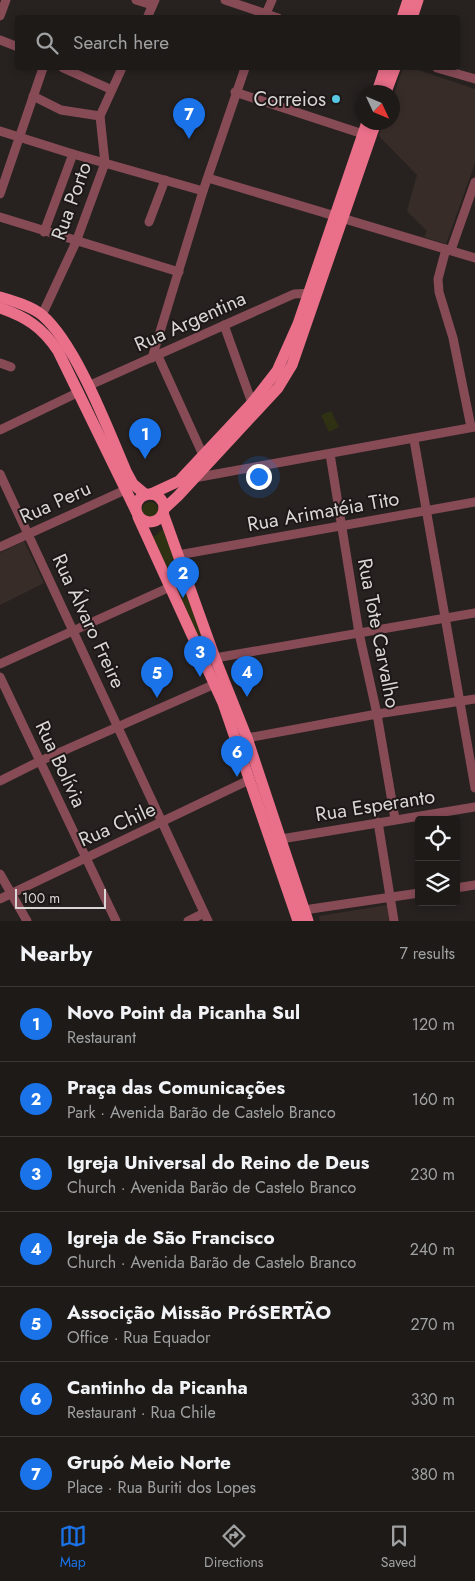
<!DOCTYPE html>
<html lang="en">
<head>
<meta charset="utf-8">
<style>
	body { margin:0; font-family:Jost,sans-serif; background:#2a2725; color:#f1f3f6 }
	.controls { position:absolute; right:15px; bottom:15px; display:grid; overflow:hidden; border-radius:5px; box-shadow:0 2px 8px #0003 }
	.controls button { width:45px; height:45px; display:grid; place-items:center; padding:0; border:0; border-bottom:1px solid #3b3837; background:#1d1a18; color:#f1f3f6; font:25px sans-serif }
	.compass { position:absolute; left:355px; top:85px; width:45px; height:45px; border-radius:50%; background:#1d1a18; box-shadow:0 2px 8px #0003; rotate:134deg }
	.scale { position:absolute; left:15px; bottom:12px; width:91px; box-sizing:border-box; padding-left:5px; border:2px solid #dad6d5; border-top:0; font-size:14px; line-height:18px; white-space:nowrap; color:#dad6d5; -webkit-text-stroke:4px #1d1817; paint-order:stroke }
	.you { position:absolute; left:258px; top:476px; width:18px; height:18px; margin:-12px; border:4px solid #fff; border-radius:50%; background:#1a73e8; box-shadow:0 0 0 8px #1a73e833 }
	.badge { display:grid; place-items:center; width:32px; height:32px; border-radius:50%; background:#1a73e8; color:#fff; font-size:16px; font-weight:700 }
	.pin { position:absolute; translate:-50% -41px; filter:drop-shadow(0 1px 2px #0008) }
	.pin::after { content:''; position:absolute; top:26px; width:18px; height:15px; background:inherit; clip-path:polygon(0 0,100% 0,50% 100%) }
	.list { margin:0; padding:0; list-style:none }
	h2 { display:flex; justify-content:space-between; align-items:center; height:65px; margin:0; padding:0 20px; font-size:21px }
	h2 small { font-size:16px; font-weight:400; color:#a0a1a2 }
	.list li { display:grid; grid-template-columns:32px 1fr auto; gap:15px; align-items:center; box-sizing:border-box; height:75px; padding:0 20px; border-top:1px solid #3b3837 }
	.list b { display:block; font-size:19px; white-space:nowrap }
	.list p { margin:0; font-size:16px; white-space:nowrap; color:#a0a1a2 }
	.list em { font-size:16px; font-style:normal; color:#a0a1a2 }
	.icon { flex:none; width:28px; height:28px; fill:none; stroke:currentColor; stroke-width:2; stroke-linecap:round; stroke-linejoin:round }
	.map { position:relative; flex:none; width:475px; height:921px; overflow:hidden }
	.search { position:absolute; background:#1d1a18; box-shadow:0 2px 8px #0003; left:15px; right:15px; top:15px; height:55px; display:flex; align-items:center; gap:12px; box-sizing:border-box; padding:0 18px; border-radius:5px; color:#a0a1a2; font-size:19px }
	.sheet { height:590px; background:#1d1a18 }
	nav { display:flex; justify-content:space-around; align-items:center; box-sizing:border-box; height:70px; border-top:1px solid #3b3837; background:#1d1a18; font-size:14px; color:#a0a1a2 }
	nav a { display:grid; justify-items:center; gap:2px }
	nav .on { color:#1a73e8 }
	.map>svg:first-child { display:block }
	.built { fill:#372c28 }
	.park { fill:#2f3113 }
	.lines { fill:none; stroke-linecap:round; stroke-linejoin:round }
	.minor { stroke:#874b56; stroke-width:9 }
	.major { stroke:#ea6f89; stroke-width:11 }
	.poi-dot { fill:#59c8e4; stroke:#1d1817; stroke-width:2 }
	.labels { text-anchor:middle; stroke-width:4; stroke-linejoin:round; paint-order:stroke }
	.poi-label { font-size:20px; fill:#dad6d5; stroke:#1d1817; text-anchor:end }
	.street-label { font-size:20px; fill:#dad6d5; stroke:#1d1817 }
</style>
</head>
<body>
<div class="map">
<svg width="475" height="921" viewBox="0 0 475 921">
	<rect width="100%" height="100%" fill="#272220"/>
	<g class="built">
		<polygon points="403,68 412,68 475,89 475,163 446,244 424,237 427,231 407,211 417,175 379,136 383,123 392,122 393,97"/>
		<polygon points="24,541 44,583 0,605 0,553"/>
		<polygon points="387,905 389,921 320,921 319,916"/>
	</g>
	<g class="park">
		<polygon points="331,411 339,427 329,432 321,415"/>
		<circle cx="150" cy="510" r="8"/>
		<polygon points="164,528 210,659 211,669 150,537 155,536"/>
	</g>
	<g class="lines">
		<g class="minor">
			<polyline points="136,0 152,5"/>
			<polyline points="225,0 278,18"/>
			<polyline points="0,16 6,0"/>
			<polyline points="147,18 155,0"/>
			<polyline points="264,18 272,0"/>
			<polyline points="0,40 18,47"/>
			<polyline points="63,68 110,89"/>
			<polyline points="437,68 475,79"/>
			<polyline points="235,92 363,134"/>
			<polyline points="33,96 61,110 100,116"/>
			<polyline points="0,131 73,154 203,191"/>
			<polyline points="208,178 475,258"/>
			<polyline points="0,194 43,68"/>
			<polyline points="0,217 179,272"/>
			<polyline points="149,222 165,180"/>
			<polyline points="44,232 73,154"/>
			<polyline points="446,249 438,279 439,292 453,338 471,427"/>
			<polyline points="451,250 475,182"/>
			<polyline points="42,315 76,242 105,163 100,116 122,68"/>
			<polyline points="224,325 252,403"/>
			<polyline points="158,356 203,455"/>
			<polyline points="152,358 203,191 245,68"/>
			<polyline points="0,363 11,367"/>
			<polyline points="88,386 294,294 313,293"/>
			<polyline points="0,430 79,392"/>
			<polyline points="414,440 475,788"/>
			<polyline points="330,454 359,633 377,714 395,819"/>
			<polyline points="0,474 208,921"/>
			<polyline points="194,478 475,427"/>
			<polyline points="0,547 125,490"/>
			<polyline points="178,555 475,502"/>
			<polyline points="215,658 475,613"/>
			<polyline points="0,664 170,587"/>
			<polyline points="0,677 116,921"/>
			<polyline points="247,738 377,714 475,699"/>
			<polyline points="0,781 40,761 215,684"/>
			<polyline points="378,822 394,921"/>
			<polyline points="281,839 475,807"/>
			<polyline points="0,874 27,921"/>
			<polyline points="456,888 475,885"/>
			<polyline points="0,899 249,780"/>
			<polyline points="304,910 419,893"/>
			<polyline points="188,921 204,913"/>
		</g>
		<g class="major">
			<polyline points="402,18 408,0"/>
			<polyline points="412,18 418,0"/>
			<polyline points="377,92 385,68"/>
			<polyline points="386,92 395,68"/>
			<path d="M0,297C14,301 31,306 42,315C76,344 108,429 126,471L133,484L146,495"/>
			<path d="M0,308C26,317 42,327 58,351L136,511"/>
			<polyline points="151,494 179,481 252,403 277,371 298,324 367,122"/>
			<circle cx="150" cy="508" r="14"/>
			<polyline points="164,509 178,496 278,388 292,365 376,122"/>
			<polyline points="163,513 215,658 247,738 308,921"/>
			<polyline points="138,517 223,703 298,921"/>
		</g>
	</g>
	<circle class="poi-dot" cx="336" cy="99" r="5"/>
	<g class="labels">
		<g class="poi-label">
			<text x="326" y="106">Correios</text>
		</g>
		<g class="street-label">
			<text transform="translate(71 201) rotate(-70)" y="7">Rua Porto</text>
			<text transform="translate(190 321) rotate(-24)" y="7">Rua Argentina</text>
			<text transform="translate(55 502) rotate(-24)" y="7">Rua Peru</text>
			<text transform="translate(323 511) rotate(-10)" y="7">Rua Arimatéia Tito</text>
			<text transform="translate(89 621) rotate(65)" y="7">Rua Álvaro Freire</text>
			<text transform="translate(379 633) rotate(79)" y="7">Rua Tote Carvalho</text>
			<text transform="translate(61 764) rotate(65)" y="7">Rua Bolívia</text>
			<text transform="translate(375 805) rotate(-9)" y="7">Rua Esperanto</text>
			<text transform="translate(117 824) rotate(-24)" y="7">Rua Chile</text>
		</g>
	</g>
</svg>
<div class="controls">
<button><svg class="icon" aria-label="locate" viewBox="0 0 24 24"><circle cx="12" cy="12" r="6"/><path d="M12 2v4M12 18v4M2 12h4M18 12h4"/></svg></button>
<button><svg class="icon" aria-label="layers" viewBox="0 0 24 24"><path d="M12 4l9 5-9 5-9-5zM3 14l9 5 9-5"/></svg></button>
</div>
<svg class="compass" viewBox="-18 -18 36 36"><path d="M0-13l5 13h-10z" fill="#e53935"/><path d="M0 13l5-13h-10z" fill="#a0a1a2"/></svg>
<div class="scale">100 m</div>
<div class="you"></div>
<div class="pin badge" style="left:145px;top:459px">1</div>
<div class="pin badge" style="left:183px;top:598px">2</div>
<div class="pin badge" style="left:200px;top:677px">3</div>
<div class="pin badge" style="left:247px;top:697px">4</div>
<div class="pin badge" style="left:157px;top:698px">5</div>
<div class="pin badge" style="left:237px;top:777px">6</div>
<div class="pin badge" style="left:189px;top:139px">7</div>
<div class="search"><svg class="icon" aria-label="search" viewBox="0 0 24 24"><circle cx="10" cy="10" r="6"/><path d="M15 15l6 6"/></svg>Search here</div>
</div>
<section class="sheet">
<h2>Nearby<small>7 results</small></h2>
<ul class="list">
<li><span class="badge">1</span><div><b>Novo Point da Picanha Sul</b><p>Restaurant</p></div><em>120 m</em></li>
<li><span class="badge">2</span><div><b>Praça das Comunicações</b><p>Park · Avenida Barão de Castelo Branco</p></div><em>160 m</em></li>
<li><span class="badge">3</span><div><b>Igreja Universal do Reino de Deus</b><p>Church · Avenida Barão de Castelo Branco</p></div><em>230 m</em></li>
<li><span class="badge">4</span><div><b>Igreja de São Francisco</b><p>Church · Avenida Barão de Castelo Branco</p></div><em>240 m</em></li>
<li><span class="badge">5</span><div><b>Associção Missão PróSERTÃO</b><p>Office · Rua Equador</p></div><em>270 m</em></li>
<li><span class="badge">6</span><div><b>Cantinho da Picanha</b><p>Restaurant · Rua Chile</p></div><em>330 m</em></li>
<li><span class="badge">7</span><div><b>Gruṕo Meio Norte</b><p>Place · Rua Buriti dos Lopes</p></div><em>380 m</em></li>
</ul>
</section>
<nav>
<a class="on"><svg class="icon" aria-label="map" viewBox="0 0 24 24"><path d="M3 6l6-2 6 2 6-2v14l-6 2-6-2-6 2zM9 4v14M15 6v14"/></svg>Map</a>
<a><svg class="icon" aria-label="directions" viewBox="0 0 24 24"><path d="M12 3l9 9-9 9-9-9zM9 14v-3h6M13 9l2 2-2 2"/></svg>Directions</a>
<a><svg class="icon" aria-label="saved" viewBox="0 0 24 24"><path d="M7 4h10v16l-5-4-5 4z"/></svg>Saved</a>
</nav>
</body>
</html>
